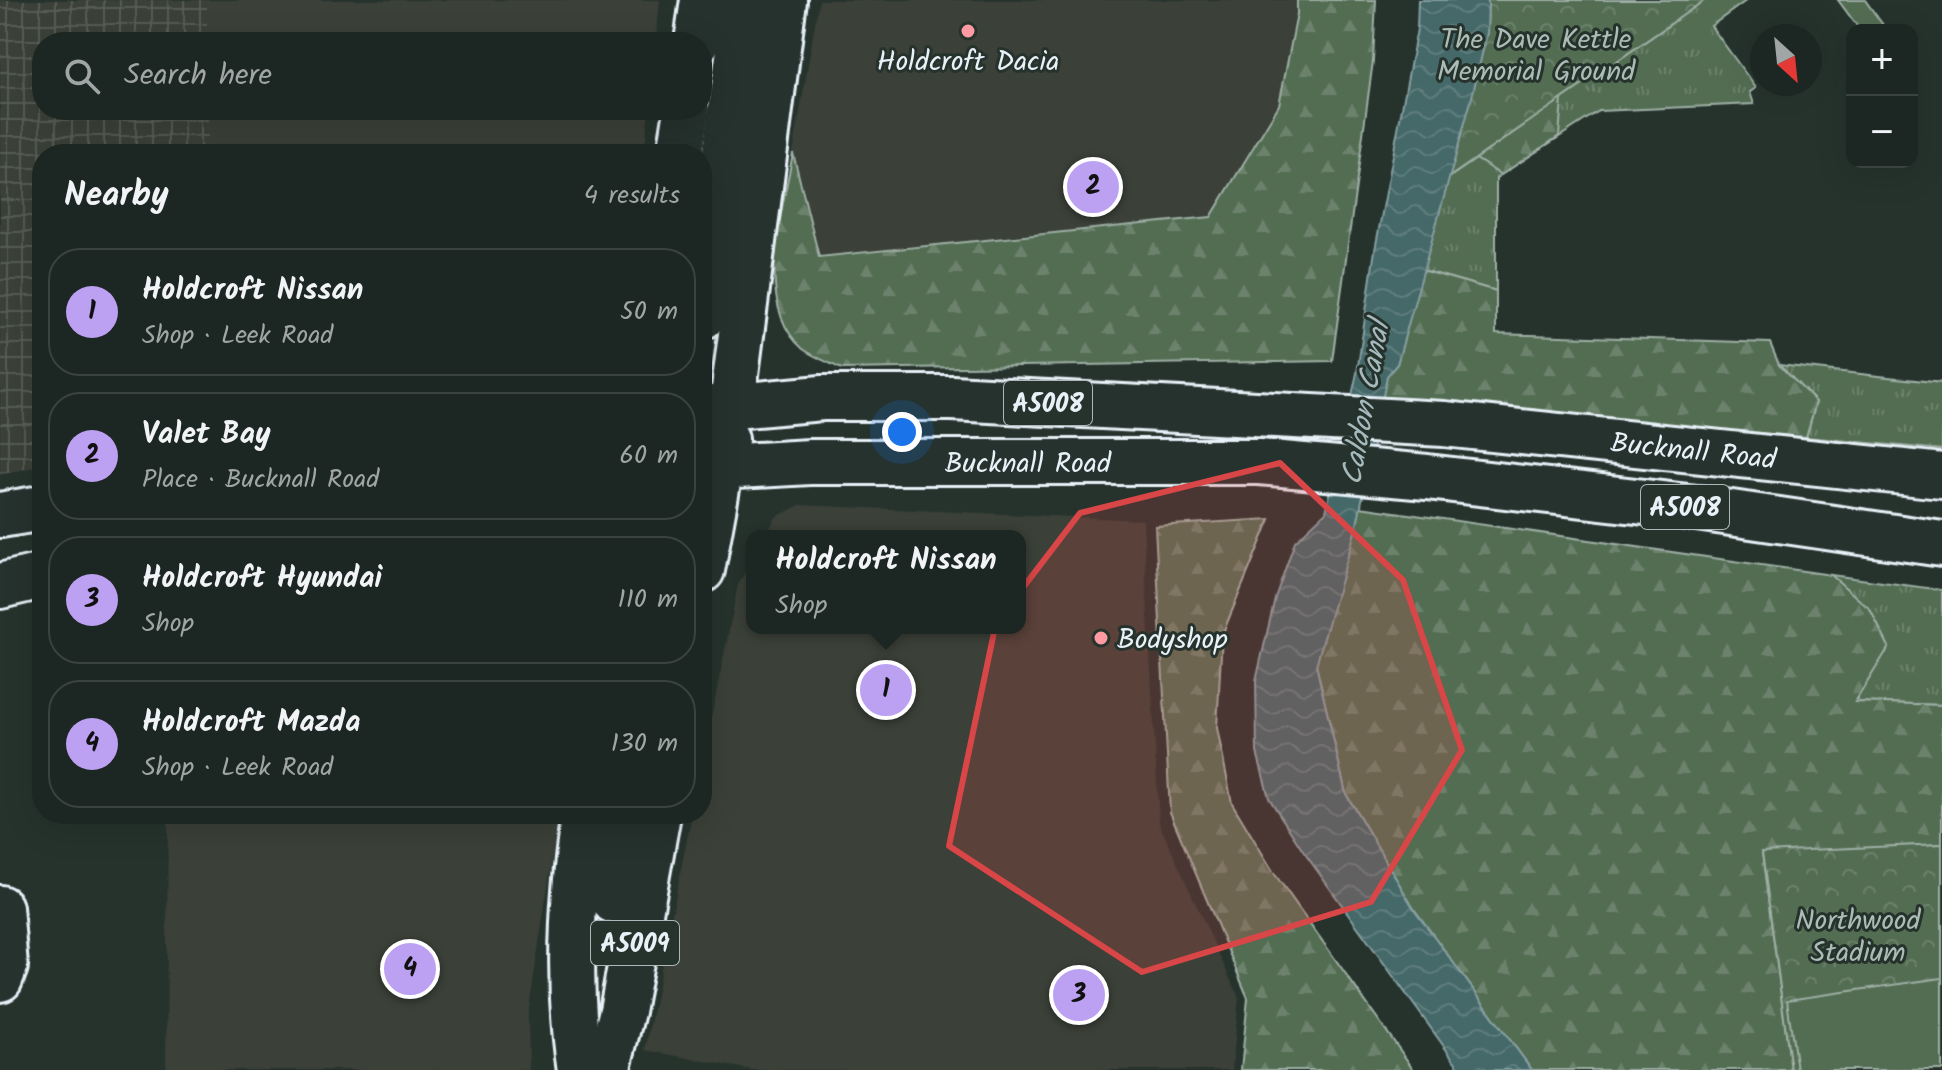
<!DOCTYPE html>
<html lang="en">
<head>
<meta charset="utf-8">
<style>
	body { margin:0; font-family:Kalam,sans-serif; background:#29322f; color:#f1f3f6 }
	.controls { position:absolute; right:24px; top:24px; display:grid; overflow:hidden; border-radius:16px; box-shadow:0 8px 32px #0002 }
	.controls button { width:72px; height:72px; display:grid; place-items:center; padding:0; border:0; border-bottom:2px solid #3a4340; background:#1c2622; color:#f1f3f6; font:40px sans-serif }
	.compass { position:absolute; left:1750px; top:24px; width:72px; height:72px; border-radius:50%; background:#1c2622; box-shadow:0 8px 32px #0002; rotate:153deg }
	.you { position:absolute; left:902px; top:432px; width:28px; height:28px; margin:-20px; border:6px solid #fff; border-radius:50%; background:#1a73e8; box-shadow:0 0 0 12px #1a73e833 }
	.badge { display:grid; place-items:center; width:52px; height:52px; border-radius:50%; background:#bca0f2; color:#111; font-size:26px; font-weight:700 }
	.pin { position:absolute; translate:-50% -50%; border:4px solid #fff; box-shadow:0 2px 8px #0006 }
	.popup { position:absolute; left:746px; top:530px; width:280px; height:104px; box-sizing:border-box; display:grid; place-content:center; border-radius:16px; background:#1c2622; filter:drop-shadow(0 2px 6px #0005); font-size:26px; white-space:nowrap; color:#a0a5a5 }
	.popup b { font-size:30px; color:#f1f3f6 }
	.popup::after { content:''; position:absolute; left:50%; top:100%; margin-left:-16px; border:16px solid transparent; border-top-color:#1c2622 }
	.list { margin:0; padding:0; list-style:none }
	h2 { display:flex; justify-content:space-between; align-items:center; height:104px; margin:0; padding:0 32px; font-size:34px }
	h2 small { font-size:26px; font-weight:400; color:#a0a5a5 }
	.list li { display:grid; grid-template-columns:52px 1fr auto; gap:24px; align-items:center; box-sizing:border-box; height:128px; margin:0 16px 16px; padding:0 16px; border:2px solid #3a4340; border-radius:32px }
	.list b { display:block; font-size:30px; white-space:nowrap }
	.list p { margin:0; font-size:26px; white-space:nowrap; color:#a0a5a5 }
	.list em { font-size:26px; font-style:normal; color:#a0a5a5 }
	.icon { flex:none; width:44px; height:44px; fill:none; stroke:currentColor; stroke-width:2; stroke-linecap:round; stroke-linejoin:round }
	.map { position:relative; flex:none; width:1942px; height:1070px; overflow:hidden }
	.search { position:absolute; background:#1c2622; box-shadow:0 8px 32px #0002; left:32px; top:32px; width:680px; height:88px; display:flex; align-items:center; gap:20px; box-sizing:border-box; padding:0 28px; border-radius:32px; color:#a0a5a5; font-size:30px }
	.panel { position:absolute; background:#1c2622; box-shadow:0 8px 32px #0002; left:32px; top:144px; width:680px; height:680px; border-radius:32px }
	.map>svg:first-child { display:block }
	.built { fill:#3a4138 }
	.industrial { fill:url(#industrial-grid) }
	.grass { fill:url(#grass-tufts); stroke:#9eafa5; stroke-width:2 }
	.forest { fill:url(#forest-firs); stroke:#9eafa5; stroke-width:2 }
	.park { fill:url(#park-crowns); stroke:#9eafa5; stroke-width:2 }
	.garden { fill:#536d52; stroke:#9eafa5; stroke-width:2 }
	.water { fill:url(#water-waves); stroke:#869fa2; stroke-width:2 }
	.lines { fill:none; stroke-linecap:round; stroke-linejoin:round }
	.minor-casing { stroke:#e8f1f8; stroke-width:50 }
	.primary-casing { stroke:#e8f1f8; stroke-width:50 }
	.trunk-casing { stroke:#e8f1f8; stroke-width:50 }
	.minor { stroke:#26332d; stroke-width:44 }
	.primary { stroke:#26332d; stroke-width:44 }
	.trunk { stroke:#26332d; stroke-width:44 }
	.marked { fill:#d94647; fill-opacity:0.2; stroke:#d94647; stroke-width:6; stroke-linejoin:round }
	.poi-dot { fill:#ff9aa2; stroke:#26332d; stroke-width:3 }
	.labels { text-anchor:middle; stroke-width:6; stroke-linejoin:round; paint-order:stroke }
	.shield { fill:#26332d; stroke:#aeb8bb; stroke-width:2 }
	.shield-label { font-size:26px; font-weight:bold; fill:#e8f1f8 }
	.park-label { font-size:28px; fill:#acbcb6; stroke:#26332d }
	.poi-label { font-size:28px; fill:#e8f1f8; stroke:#26332d }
	.street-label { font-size:28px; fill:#e8f1f8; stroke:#26332d }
	.water-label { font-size:30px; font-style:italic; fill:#a6babe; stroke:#26332d }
</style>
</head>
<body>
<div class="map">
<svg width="1942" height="1070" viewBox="0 0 1942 1070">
	<defs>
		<pattern id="industrial-grid" width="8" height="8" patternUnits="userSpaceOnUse" patternTransform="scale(2)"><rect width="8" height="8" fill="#3a4138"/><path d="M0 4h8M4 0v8" fill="none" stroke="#565d56"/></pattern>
		<pattern id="grass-tufts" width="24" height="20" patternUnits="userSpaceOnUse" patternTransform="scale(2)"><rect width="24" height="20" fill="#536d52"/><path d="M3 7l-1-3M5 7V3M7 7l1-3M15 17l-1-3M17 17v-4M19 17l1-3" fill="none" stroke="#6c826c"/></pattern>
		<pattern id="forest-firs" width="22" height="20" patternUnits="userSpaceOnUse" patternTransform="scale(2)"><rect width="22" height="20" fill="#536d52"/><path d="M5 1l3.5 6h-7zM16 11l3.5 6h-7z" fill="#6c826c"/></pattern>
		<pattern id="park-crowns" width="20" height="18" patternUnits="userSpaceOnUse" patternTransform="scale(2)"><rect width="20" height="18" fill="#536d52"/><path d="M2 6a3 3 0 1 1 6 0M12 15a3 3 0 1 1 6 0" fill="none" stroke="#6c826c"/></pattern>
		<pattern id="water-waves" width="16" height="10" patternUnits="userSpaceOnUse" patternTransform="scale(2)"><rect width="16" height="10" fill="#446868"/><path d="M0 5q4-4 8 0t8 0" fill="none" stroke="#5f7e7e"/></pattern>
	</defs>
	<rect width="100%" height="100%" fill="#26332d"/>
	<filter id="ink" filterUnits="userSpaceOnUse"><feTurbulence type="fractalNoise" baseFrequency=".0125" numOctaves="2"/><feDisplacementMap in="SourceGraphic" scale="16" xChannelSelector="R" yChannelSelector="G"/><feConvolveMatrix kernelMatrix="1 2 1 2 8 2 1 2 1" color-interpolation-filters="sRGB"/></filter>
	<g filter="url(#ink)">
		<g class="built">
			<polygon points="207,0 660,0 656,42 207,42"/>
			<polygon points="819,0 1296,0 1297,14 1279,105 1211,217 819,257 793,153"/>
			<polygon points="208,110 649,110 644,154 208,154"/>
			<polygon points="800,505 1143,520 1159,823 1239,998 1232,1070 752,1070 645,1050 692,814 702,814 702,764 738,585 752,559 752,628 1020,628 1020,536 765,536 776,517"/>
			<polygon points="168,814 559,814 528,1015 529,1070 166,1070"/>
		</g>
		<polygon class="industrial" points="0,0 207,0 207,42 42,42 42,110 208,110 208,154 42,154 42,465 0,475"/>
		<g class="grass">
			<polygon points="1660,0 1747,0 1711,26 1756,88 1750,92 1754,104 1599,111 1496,178 1496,291 1422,270 1448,178 1672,23"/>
			<polygon points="1838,0 1865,0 1883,25 1882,30 1860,30"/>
			<polygon points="1779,365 1942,383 1942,450 1806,437 1816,402"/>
			<polygon points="1831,575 1942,590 1942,705 1854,702"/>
		</g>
		<g class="forest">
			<path d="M1297,0H1376L1373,61L1332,361L842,369C830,363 814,357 803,349C752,305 783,210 793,153L819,257L1211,217L1279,105L1297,14Z"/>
			<polygon points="1487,33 1562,99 1559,136 1501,175 1476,159 1448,178"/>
			<polygon points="1422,270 1496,291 1496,334 1770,343 1779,365 1816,402 1806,437 1381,401 1387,375 1397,364"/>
			<polygon points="1360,507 1831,575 1870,609 1889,647 1855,702 1942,705 1942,844 1762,853 1791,1070 1532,1070 1414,909 1346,794 1316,665"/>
			<polygon points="1270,519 1222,635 1217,728 1232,803 1274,873 1414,1070 1241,1070 1248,998 1170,812 1155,526"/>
		</g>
		<g class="park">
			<polygon points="1488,0 1705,0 1448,178 1487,33"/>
			<polygon points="1942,844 1942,1070 1791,1070 1762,852"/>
		</g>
		<polygon class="garden" points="1942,978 1942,1070 1797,1070 1787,1000"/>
		<polygon class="water" points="1418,0 1488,0 1487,33 1471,101 1397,364 1387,376 1357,525 1316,665 1346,794 1414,909 1532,1070 1461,1070 1303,851 1269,798 1257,752 1256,681 1275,598 1295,541 1326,512 1357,373 1375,250 1417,29"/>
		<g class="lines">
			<defs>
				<polyline id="minor" points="0,908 5,966 0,979"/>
				<g id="primary">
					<path id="s1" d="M702,409L822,398H952L1444,424L1942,476"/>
					<path id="s2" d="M702,468L810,462H1259L1427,477L1697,508L1942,544"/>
					<polyline points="702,570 726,439"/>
					<polyline points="614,901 625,814"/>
					<path d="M580,1070C567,985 571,899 584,814"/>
					<polyline points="607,1070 622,1011 658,814"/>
				</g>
				<g id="trunk">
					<polyline points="697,42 703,0"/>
					<polyline points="680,154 687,110"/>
					<polyline points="702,317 746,0"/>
					<polyline points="732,405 784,0"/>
					<polyline points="0,515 42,508"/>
					<polyline points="0,586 42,576"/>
				</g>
			</defs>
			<use href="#minor" class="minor-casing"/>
			<use href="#primary" class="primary-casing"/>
			<use href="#trunk" class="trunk-casing"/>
			<use href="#minor" class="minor"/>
			<use href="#primary" class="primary"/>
			<use href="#trunk" class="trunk"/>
		</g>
	</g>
	<path class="marked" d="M1280,463L1403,580L1462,750L1371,902L1142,972L949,846L996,623L1080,513Z"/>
	<g class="poi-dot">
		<circle cx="968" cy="31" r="8"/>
		<circle cx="1101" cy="638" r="8"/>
	</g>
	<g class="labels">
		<g class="shield">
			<rect x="1004" y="381" width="88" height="44" rx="6"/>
			<rect x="1641" y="485" width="88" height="44" rx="6"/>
			<rect x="591" y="921" width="88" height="44" rx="6"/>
		</g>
		<g class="shield-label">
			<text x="1048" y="412">A5008</text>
			<text x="1685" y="516">A5008</text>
			<text x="635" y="952">A5009</text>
		</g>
		<g class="park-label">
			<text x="1536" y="48">The Dave Kettle<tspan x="1536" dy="32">Memorial Ground</tspan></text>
			<text x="1858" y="929">Northwood<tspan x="1858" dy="32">Stadium</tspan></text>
		</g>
		<g class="poi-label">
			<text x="968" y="70">Holdcroft Dacia</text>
			<text x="1117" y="648" text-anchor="start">Bodyshop</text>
		</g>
		<g class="street-label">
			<text dy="10" stroke="none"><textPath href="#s1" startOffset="994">Bucknall Road</textPath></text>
			<text dy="10" stroke="none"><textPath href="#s2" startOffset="326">Bucknall Road</textPath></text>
		</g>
		<g class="water-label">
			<text transform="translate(1365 403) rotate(-80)" y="10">Caldon Canal</text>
		</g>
	</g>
</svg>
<div class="controls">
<button>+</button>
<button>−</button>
</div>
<svg class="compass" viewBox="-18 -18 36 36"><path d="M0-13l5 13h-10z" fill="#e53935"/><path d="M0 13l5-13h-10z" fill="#a0a5a5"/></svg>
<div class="you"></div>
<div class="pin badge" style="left:886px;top:690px">1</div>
<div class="popup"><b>Holdcroft Nissan</b>Shop</div>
<div class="pin badge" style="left:1093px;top:187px">2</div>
<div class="pin badge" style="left:1079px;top:995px">3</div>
<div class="pin badge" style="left:410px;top:969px">4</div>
<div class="search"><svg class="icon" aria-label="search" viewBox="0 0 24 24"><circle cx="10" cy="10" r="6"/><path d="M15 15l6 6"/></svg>Search here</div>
<section class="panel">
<h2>Nearby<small>4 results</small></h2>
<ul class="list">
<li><span class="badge">1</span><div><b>Holdcroft Nissan</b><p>Shop · Leek Road</p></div><em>50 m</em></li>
<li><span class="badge">2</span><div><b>Valet Bay</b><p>Place · Bucknall Road</p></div><em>60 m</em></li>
<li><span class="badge">3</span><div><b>Holdcroft Hyundai</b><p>Shop</p></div><em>110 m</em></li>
<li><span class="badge">4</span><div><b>Holdcroft Mazda</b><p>Shop · Leek Road</p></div><em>130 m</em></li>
</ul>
</section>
</div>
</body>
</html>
